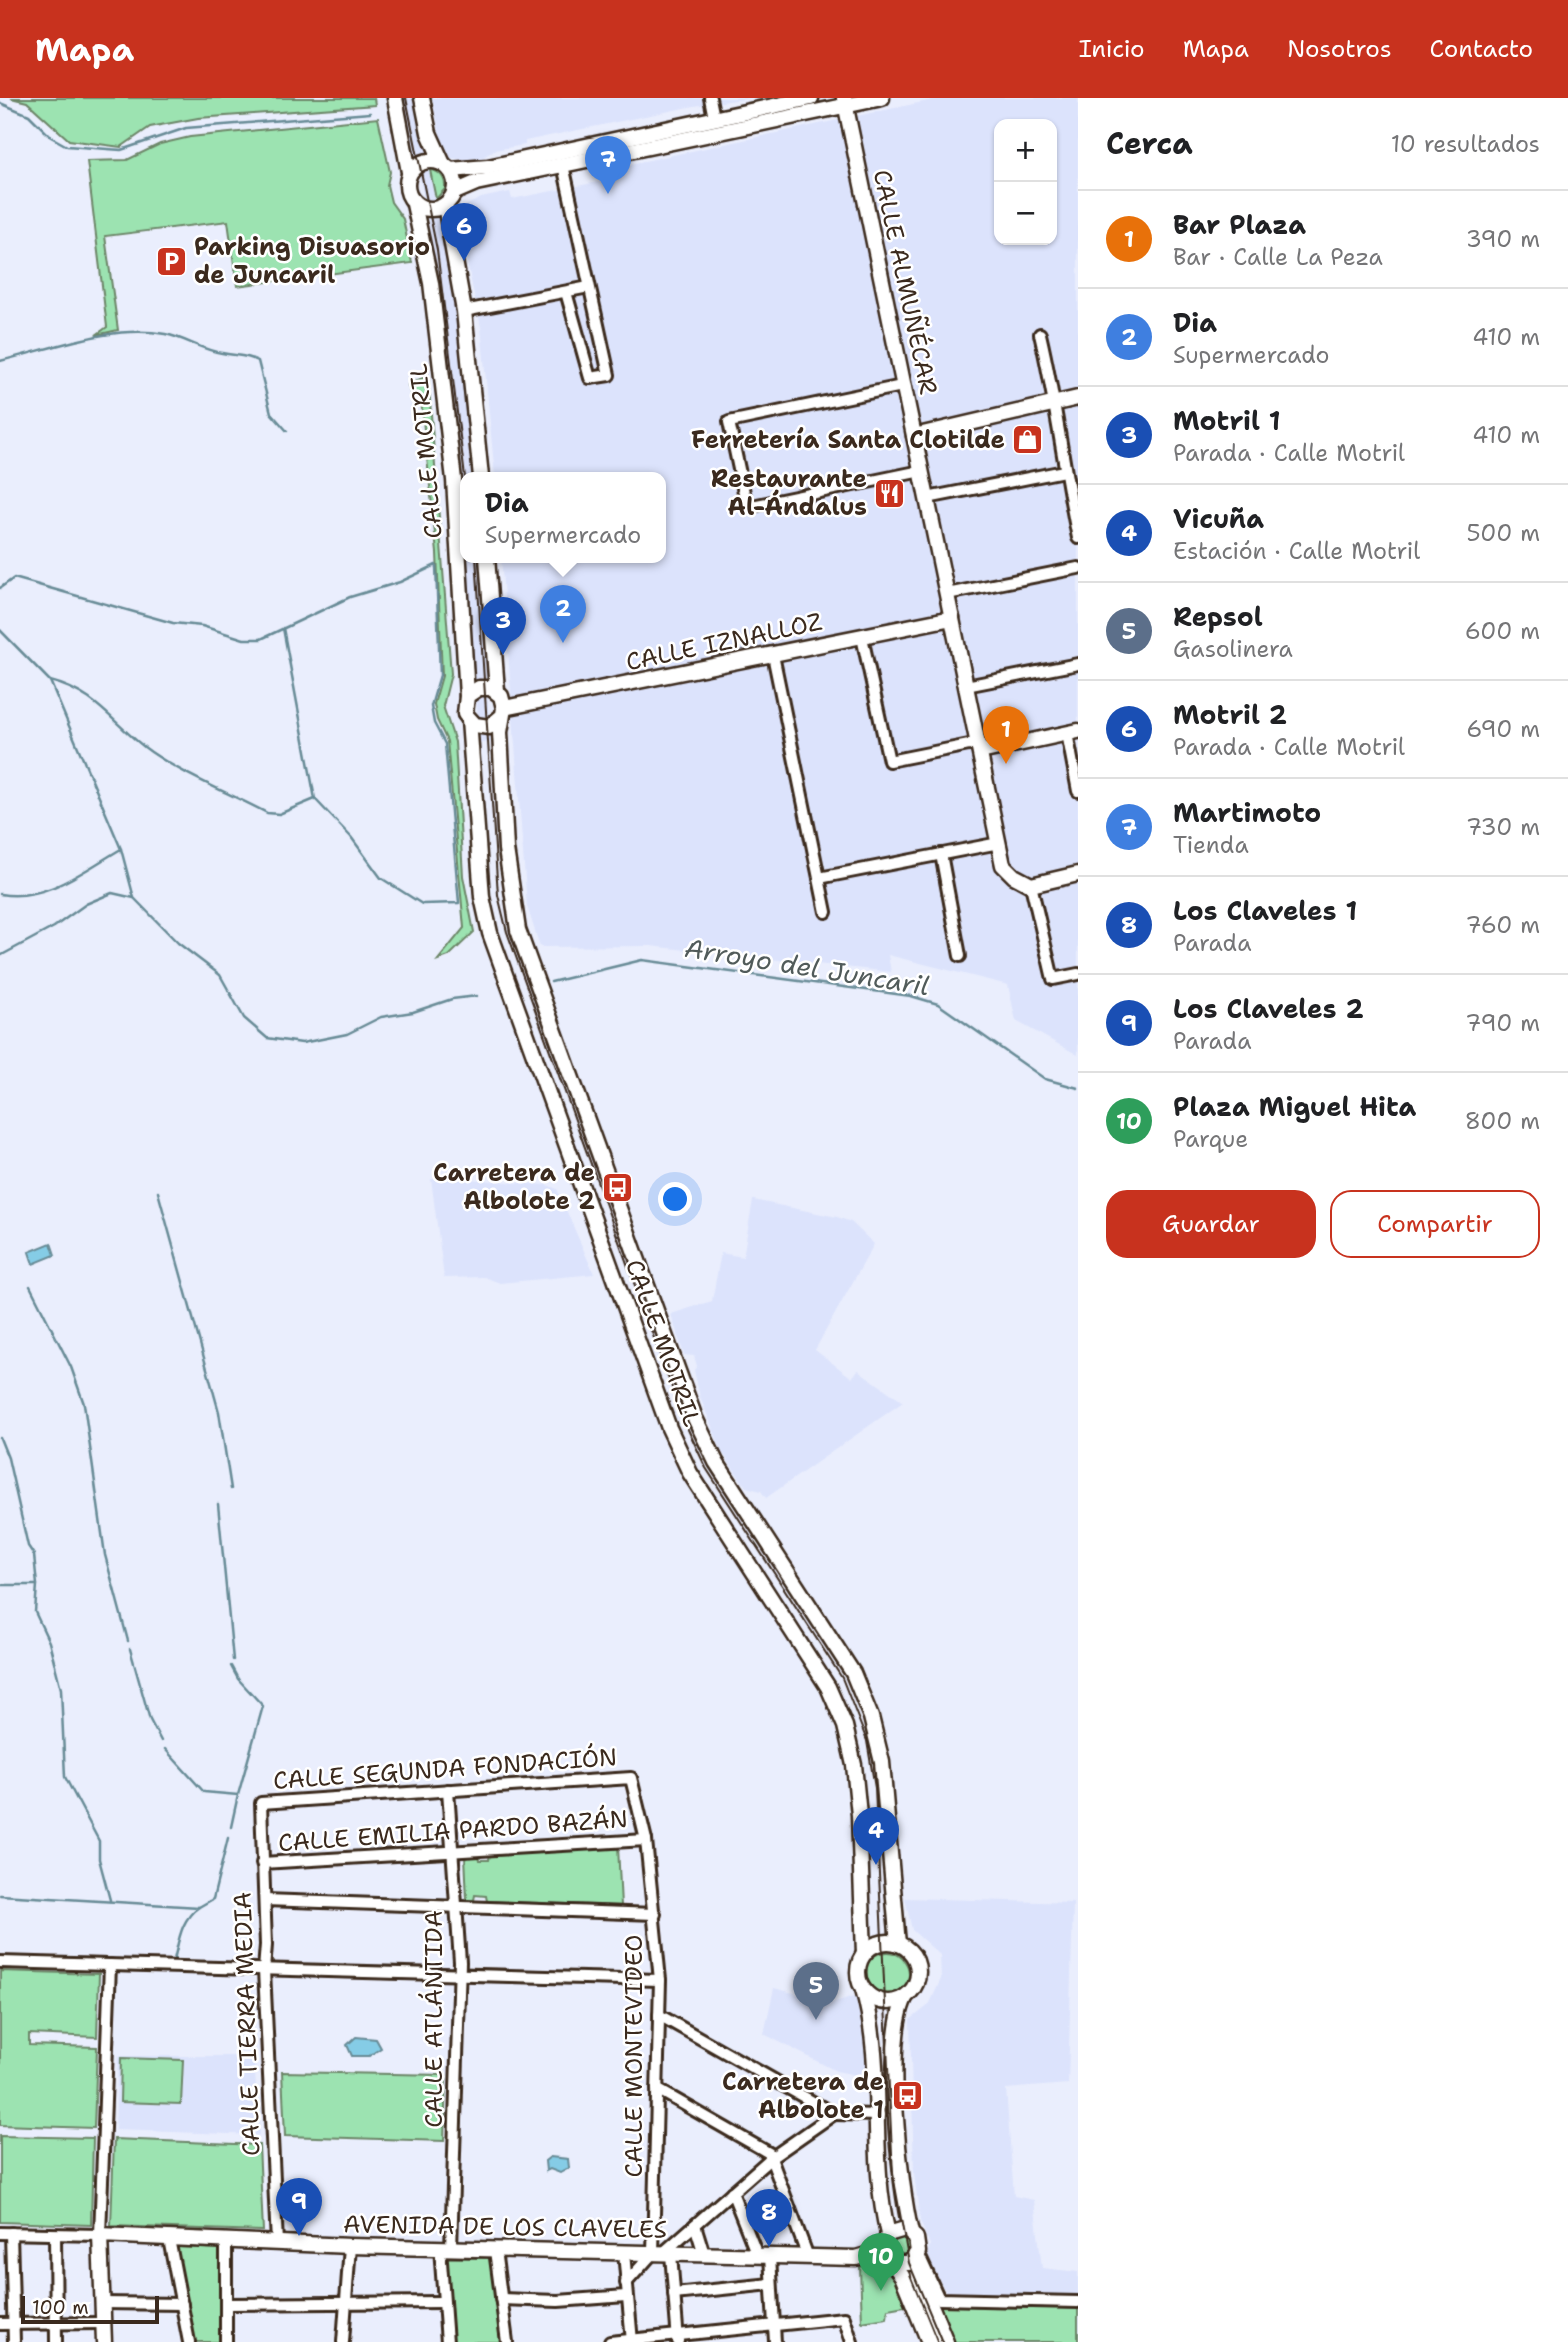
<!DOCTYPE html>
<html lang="es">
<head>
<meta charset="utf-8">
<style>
	body { margin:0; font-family:"Shantell Sans",sans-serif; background:#f2f2f2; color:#202124 }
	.controls { position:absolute; right:21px; top:21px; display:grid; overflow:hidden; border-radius:14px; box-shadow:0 2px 5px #0004 }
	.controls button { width:63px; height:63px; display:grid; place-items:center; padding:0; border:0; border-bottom:2px solid #e0e0e0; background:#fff; color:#202124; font:35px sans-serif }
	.scale { position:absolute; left:21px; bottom:18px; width:138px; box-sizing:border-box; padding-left:7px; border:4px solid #3b2a1e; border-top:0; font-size:19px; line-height:24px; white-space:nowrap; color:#3b2a1e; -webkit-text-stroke:5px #fff; paint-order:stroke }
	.you { position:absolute; left:676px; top:1102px; width:24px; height:24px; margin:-18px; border:5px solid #fff; border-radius:50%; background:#1a73e8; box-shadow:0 0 0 10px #1a73e833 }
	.badge { display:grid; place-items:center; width:46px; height:46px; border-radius:50%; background:#c8321e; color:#fff; font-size:23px; font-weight:700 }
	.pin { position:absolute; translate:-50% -58px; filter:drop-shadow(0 2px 4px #0008) }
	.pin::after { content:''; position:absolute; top:37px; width:24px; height:21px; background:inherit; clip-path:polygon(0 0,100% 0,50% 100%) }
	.popup { position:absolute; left:460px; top:374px; width:206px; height:91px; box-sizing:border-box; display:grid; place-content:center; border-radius:14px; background:#fff; filter:drop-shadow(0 2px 5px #0005); font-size:23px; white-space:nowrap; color:#757577 }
	.popup b { font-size:26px; color:#202124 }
	.popup::after { content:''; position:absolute; left:50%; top:100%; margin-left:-14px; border:14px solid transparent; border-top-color:#fff }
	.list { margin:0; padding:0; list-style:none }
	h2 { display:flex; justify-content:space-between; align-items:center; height:91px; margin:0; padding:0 28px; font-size:30px }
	h2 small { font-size:23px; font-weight:400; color:#757577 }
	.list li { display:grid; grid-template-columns:46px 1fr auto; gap:21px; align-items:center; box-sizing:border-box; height:98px; padding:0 28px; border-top:2px solid #e0e0e0 }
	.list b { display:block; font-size:26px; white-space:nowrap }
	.list p { margin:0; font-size:23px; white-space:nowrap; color:#757577 }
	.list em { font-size:23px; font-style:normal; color:#757577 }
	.actions { display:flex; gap:14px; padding:21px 28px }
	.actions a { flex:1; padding:16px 0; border:2px solid #c8321e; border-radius:21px; text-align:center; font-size:24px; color:#c8321e }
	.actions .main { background:#c8321e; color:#fff }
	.map { position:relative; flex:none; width:1078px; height:2244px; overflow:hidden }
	header { display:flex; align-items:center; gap:42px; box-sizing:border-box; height:98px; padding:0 35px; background:#c8321e; color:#fff }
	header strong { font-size:33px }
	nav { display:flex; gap:38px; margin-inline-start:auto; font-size:24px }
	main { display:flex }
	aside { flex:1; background:#fff }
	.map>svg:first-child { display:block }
	.built { fill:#dce3fc; fill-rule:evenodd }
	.green { fill:#9ce3b1; stroke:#6c8668; stroke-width:2 }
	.water { fill:#85cce6; stroke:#678b96; stroke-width:2 }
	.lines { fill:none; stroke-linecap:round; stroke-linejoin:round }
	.stream { stroke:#678b96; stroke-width:2.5 }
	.minor-casing { stroke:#3b2a1e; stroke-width:16 }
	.tertiary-casing { stroke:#3b2a1e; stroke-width:19 }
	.minor { stroke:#fff; stroke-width:10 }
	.tertiary { stroke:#fff; stroke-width:14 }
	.tram { stroke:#3b2a1e; stroke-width:2 }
	.labels { text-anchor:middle; stroke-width:5; stroke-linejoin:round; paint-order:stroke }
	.poi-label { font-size:24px; font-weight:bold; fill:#3b2a1e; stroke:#fff; text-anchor:end }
	.street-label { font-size:24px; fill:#3b2a1e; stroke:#fff }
	.water-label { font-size:26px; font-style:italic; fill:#515b5a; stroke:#fff }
</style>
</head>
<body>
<header>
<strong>Mapa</strong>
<nav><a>Inicio</a><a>Mapa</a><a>Nosotros</a><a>Contacto</a></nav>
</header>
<main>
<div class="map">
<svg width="1078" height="2244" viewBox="0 0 1078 2244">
	<rect width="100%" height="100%" fill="#eaeefd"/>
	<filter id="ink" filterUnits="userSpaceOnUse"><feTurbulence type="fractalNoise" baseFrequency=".0143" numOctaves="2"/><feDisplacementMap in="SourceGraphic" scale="14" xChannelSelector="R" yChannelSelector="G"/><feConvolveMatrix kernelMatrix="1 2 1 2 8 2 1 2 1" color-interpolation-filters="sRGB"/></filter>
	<g filter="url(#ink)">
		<g class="built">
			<polygon points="399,0 419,0 439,115 444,118 440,119 459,239 463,239 477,379 465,379 465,459 483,459 490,565 485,566 486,572 490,572 491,580 486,579 487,596 490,636 494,636 495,644 475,645 474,636 479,636 475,581 471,582 474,567 470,566 443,242 448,241 428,122 424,122 423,117 427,117 416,60 412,62 410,52 414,51 413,45 409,45"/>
			<polygon points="432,0 750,0 694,8 525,43 525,47 494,52 476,64 445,59"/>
			<path d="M942,0H1078V957L1016,923L1008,887L888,857L891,874L650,848L540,849L527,808L501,459H661V379H495L481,229L465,155V108L481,100L510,94L512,101L608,82L607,71ZM999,26H1052V142H999Z"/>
			<polygon points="431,1081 469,1081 547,1087 557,1091 594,1176 500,1185 484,1179 444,1180"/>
			<polygon points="753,1102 837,1119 851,1124 874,1146 815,1252 852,1280 858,1272 903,1304 766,1400 761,1393 746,1389 722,1354 700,1299 694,1272 697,1268 694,1258 684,1257 671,1216 712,1203 721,1155 743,1159"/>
			<polygon points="905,1800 1073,1805 1068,1986 1006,1991 1014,2098 1034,2102 1042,2170 1078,2174 1078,2198 947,2196 927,2158 930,2147 920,2123 914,2075 910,1922 929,1907 941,1881 940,1857 912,1832"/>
			<polygon points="774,1890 832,1905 854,1898 862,1908 871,1980 836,1973 764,1936"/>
			<polygon points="118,1958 254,1958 259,2037 115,2032"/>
		</g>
		<g class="green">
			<polygon points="11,0 374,0 375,7 198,20 150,29 121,49 69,42 27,4"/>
			<polygon points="378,20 390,74 387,87 391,104 403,121 412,165 237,188 228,123 105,138 118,232 96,237 107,229 87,63 127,62 160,46 190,39"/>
			<path d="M430,72C441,73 446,81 445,91L436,101Z"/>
			<polygon points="428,277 451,576 443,608 455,644 463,778 474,834 449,858 438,862 464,830 447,643 437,622 434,606 442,578 437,455 421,303 410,294 408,287"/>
			<polygon points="618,1748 621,1808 487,1803 486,1798 475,1797 474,1802 467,1802 465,1757 479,1757 480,1762 489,1762 490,1756"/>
			<circle cx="887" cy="1876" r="22"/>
			<polygon points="0,1873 99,1876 97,1939 29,1936 29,1947 97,1949 94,2030 0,2027"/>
			<polygon points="121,1960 183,1962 181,2006 120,2004"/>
			<polygon points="282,1974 446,1977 444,2043 285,2038"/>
			<polygon points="0,2038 93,2040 91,2127 0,2124"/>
			<polygon points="114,2041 259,2047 263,2133 111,2128"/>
			<circle cx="901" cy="2148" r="11"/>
			<polygon points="175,2149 221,2151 223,2244 192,2244"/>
			<polygon points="446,2160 490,2160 503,2244 452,2244"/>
			<path d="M873,2164C896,2164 902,2190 910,2207L888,2211L887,2220L862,2224L860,2169Z"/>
			<polygon points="944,2206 1078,2209 1078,2244 951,2244 937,2212"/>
		</g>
		<g class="water">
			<polygon points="51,1145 55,1157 33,1166 29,1154"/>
			<polygon points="356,1939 376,1941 381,1950 369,1958 352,1958 347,1947"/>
			<polygon points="550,2059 568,2061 569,2070 560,2075 550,2071 546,2073 545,2063"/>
		</g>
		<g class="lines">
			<g class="stream">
				<polyline points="0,5 29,17 51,39 67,48 121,52 186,30 370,15"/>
				<path d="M0,263C51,251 112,226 165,236C185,240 202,252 222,255C236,258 245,256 258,263L271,315L287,333"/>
				<polyline points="0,490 14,480 173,525 202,528 244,541 261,541 350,499 400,484 436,467 440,577 431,608 434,625 445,646 459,805 422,806 381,780 351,739 315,701 283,530"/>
				<polyline points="0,532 50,583 121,751 134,800"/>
				<path d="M50,583C98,595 114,628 151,654C186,678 229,695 267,715L279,716L315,701"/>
				<path d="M0,796C46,804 83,773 121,751"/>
				<polyline points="0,858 54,829 86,806 112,795 134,800 178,845 220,877 244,920 267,940 302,945 347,936 381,919 413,914 452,901 477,898"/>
				<polyline points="551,884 642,862 911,898 938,906 1045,981 1078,990"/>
				<polyline points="158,1094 219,1314 231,1391"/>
				<polyline points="30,1188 71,1269 84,1306 105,1457 128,1543"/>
				<polyline points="0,1340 8,1360 28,1448 34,1457 37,1487"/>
				<polyline points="218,1406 233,1562"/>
				<polyline points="0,1487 37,1487 35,1514 49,1544 61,1591 65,1679 99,1743 99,1761 110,1802"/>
				<polyline points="130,1551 150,1622 161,1643"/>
				<polyline points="231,1568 238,1581 263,1608 238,1697"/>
				<polyline points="165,1651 204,1694 238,1697 231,1729"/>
				<path d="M0,1797L199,1809C181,1821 179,1842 174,1862"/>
				<polyline points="199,1809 213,1801 228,1740"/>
			</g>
			<defs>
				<g id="minor">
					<polyline points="710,0 714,20"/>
					<polyline points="563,67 609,277 590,280 566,194"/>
					<polyline points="464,213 589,189"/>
					<path d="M1040,236C1056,304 1064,372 1078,440"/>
					<polyline points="902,288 729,324 747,409 921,373"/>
					<polyline points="927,400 1064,373"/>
					<polyline points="947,496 1078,470"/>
					<polyline points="862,539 889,663 979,645"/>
					<polyline points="773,557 826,814"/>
					<polyline points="966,588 1078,566"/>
					<polyline points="1067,635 1078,693"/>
					<polyline points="941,756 960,858"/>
					<polyline points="819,780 999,745"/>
					<polyline points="1031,787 1053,881 1078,876"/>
					<polyline points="448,1692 460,1864 451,2151"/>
					<polyline points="262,1765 646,1742"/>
					<polyline points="265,1802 655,1816"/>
					<polyline points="0,1864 660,1882"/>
					<polyline points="659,1917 834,2016 879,2017"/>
					<polyline points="657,1991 769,2055 808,2159"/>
					<polyline points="732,2094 757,2157"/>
					<polyline points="695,2127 704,2156"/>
					<polyline points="0,2135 100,2137 110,1867"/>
					<polyline points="11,2135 14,2244"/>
					<polyline points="55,2137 56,2244"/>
					<polyline points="169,2141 189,2244"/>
					<polyline points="226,2143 226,2244"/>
					<polyline points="277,2145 264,1872 266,1847 261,1705 631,1680 646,1742 660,1882 653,2155 626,2185"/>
					<polyline points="440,2150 447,2244"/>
					<polyline points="495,2152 507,2244"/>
					<polyline points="624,2154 632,2244"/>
					<polyline points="663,2155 771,2060 834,2016"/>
					<polyline points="918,2155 939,2201 1078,2204"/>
					<polyline points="671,2156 678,2243"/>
					<polyline points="770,2158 775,2244"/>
					<polyline points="674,2196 771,2186"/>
					<polyline points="501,2201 558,2203 626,2198"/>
					<polyline points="102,2205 182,2206"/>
					<polyline points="226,2206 443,2204"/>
					<polyline points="0,2226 103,2225"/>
					<polyline points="343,2244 350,2148"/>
					<polyline points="610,2244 844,2220 852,2244"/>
				</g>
				<g id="tertiary">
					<polyline points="395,0 409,74"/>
					<polyline points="422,0 429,35 443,66"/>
					<polyline points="844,0 1003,767 1014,778 1031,787 1078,776"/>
					<circle cx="431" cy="87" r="24"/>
					<polyline points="450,72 488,69 811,0"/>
					<polyline points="455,94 476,85 882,0"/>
					<polyline points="414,106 431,185 454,382 467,598"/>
					<polyline points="445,107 464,213 481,379"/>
					<polyline points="914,338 1078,300"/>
					<polyline points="487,459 497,593"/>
					<polyline points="504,610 952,520"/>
					<polyline points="502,618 489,629 475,627 465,616 467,598 479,590 491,590 501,598 504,610 500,634 506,751 518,832 695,1320 716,1364 853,1575 871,1619 882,1664 898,1846"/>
					<polyline points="469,622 482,799 490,835 669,1330 690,1375 828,1589 845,1628 854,1667 859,1717 864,1856"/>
					<polyline points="980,654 1078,633"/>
					<circle cx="888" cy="1874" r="30"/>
					<path d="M863,1891C886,1971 868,2056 888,2136"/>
					<path d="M905,1900C884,1943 899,2086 911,2135"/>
					<polyline points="916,2157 919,2178 946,2244"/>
					<polyline points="893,2165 909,2165 918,2154 916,2140 905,2131 888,2136 883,2152 902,2178 929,2244"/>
					<polyline points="104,2244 100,2137 350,2148 856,2160 883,2152"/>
				</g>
			</defs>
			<use href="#minor" class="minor-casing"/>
			<use href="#tertiary" class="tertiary-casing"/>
			<use href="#minor" class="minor"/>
			<use href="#tertiary" class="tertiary"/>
			<g class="tram">
				<polyline points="406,0 437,152 465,379"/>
				<polyline points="476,459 498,797 507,834 684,1323 706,1370 842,1580 867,1643 875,1690 893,2077 909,2165 942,2244"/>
			</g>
		</g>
	</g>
	<defs>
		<symbol id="parking-square" viewBox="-11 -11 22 22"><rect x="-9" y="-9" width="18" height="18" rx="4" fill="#c8321e" stroke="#fff"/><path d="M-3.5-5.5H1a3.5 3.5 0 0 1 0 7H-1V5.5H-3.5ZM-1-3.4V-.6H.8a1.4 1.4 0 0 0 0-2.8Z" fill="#fff"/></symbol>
		<symbol id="shop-square" viewBox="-11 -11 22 22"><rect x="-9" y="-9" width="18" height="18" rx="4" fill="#c8321e" stroke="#fff"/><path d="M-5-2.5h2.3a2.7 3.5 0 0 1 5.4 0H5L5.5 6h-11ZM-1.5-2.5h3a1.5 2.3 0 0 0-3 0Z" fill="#fff"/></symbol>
		<symbol id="restaurant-square" viewBox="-11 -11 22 22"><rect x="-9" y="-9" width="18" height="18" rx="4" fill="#c8321e" stroke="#fff"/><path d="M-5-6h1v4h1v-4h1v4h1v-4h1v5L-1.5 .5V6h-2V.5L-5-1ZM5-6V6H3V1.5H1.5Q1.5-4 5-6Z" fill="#fff"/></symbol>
		<symbol id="bus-square" viewBox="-11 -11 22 22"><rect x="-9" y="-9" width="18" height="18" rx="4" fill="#c8321e" stroke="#fff"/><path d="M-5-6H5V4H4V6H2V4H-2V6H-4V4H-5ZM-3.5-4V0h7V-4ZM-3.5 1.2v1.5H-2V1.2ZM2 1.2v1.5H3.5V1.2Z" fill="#fff"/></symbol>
	</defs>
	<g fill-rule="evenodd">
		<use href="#parking-square" x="154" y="146" width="35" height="35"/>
		<use href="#shop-square" x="1010" y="324" width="35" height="35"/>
		<use href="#restaurant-square" x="872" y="378" width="35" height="35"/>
		<use href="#bus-square" x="600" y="1072" width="35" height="35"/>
		<use href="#bus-square" x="890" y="1980" width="35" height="35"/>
	</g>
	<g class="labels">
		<g class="poi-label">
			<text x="194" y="157" text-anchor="start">Parking Disuasorio<tspan x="194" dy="28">de Juncaril</tspan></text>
			<text x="1005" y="350">Ferretería Santa Clotilde</text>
			<text x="867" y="389">Restaurante<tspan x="867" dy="28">Al-Ándalus</tspan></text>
			<text x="595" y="1083">Carretera de<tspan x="595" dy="28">Albolote 2</tspan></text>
			<text x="884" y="1992">Carretera de<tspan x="884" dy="28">Albolote 1</tspan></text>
		</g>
		<g class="street-label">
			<text transform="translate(905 184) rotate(78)" y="8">CALLE ALMUÑÉCAR</text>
			<text transform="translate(426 353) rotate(-95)" y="8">CALLE MOTRIL</text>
			<text transform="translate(724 544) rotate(-12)" y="8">CALLE IZNALLOZ</text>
			<text transform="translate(663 1245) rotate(70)" y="8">CALLE MOTRIL</text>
			<text transform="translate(445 1671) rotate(-4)" y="8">CALLE SEGUNDA FONDACIÓN</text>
			<text transform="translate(453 1733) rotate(-4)" y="8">CALLE EMILIA PARDO BAZÁN</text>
			<text transform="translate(434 1921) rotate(-90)" y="8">CALLE ATLÁNTIDA</text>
			<text transform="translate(247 1926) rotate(-92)" y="8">CALLE TIERRA MEDIA</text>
			<text transform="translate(634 1958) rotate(-90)" y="8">CALLE MONTEVIDEO</text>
			<text transform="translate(505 2129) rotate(1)" y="8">AVENIDA DE LOS CLAVELES</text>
		</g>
		<g class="water-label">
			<text transform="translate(807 869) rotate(9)" y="9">Arroyo del Juncaril</text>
		</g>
	</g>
</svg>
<div class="controls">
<button>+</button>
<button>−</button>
</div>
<div class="scale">100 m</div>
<div class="you"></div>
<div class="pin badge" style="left:1006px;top:666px;background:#e8710a">1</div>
<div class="pin badge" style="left:563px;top:545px;background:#3f7fe0">2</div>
<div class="popup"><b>Dia</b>Supermercado</div>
<div class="pin badge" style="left:503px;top:557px;background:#1a4fb4">3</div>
<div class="pin badge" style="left:876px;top:1767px;background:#1a4fb4">4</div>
<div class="pin badge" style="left:816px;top:1922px;background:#5c6f8a">5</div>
<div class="pin badge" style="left:464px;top:163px;background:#1a4fb4">6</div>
<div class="pin badge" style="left:608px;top:96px;background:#3f7fe0">7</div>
<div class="pin badge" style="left:769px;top:2149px;background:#1a4fb4">8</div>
<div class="pin badge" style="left:299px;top:2138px;background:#1a4fb4">9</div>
<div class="pin badge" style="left:881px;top:2193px;background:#2e9e5b">10</div>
</div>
<aside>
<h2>Cerca<small>10 resultados</small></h2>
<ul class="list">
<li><span class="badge" style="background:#e8710a">1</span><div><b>Bar Plaza</b><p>Bar · Calle La Peza</p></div><em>390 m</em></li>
<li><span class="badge" style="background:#3f7fe0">2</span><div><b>Dia</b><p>Supermercado</p></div><em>410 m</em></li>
<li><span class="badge" style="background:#1a4fb4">3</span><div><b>Motril 1</b><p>Parada · Calle Motril</p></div><em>410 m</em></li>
<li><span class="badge" style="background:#1a4fb4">4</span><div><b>Vicuña</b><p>Estación · Calle Motril</p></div><em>500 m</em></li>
<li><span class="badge" style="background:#5c6f8a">5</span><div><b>Repsol</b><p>Gasolinera</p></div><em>600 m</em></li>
<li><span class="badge" style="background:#1a4fb4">6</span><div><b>Motril 2</b><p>Parada · Calle Motril</p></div><em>690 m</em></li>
<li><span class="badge" style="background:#3f7fe0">7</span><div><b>Martimoto</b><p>Tienda</p></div><em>730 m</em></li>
<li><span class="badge" style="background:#1a4fb4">8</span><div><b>Los Claveles 1</b><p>Parada</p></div><em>760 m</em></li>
<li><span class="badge" style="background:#1a4fb4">9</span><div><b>Los Claveles 2</b><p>Parada</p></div><em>790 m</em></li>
<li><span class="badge" style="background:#2e9e5b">10</span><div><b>Plaza Miguel Hita</b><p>Parque</p></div><em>800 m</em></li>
</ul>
<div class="actions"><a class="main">Guardar</a><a>Compartir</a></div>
</aside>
</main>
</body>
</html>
